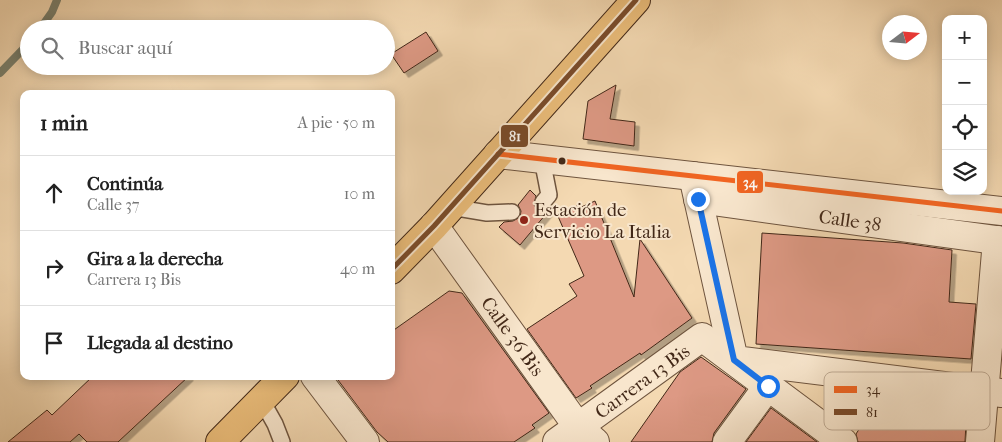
<!DOCTYPE html>
<html lang="es">
<head>
<meta charset="utf-8">
<style>
	body { margin:0; font-family:"IM FELL French Canon",serif; background:#f6f6f6; color:#222 }
	.controls { position:absolute; right:15px; top:15px; display:grid; overflow:hidden; border-radius:10px; box-shadow:0 2px 12px #0003 }
	.controls button { width:45px; height:45px; display:grid; place-items:center; padding:0; border:0; border-bottom:1px solid #e0e0e0; background:#fff; color:#222; font:25px sans-serif }
	.compass { position:absolute; left:882px; top:15px; width:45px; height:45px; border-radius:50%; background:#fff; box-shadow:0 2px 12px #0003; rotate:74deg }
	.stop { position:absolute; width:15px; height:15px; margin:-11px; border:4px solid #1a73e8; border-radius:50%; background:#fff }
	.stop.end { background:#1a73e8; border-color:#fff; box-shadow:0 1px 5px #0008 }
	.list { margin:0; padding:0; list-style:none }
	h2 { display:flex; justify-content:space-between; align-items:center; height:65px; margin:0; padding:0 20px; font-size:21px }
	h2 small { font-size:16px; font-weight:400; color:#767676 }
	.list li { display:grid; grid-template-columns:32px 1fr auto; gap:15px; align-items:center; box-sizing:border-box; height:75px; padding:0 20px; border-top:1px solid #e0e0e0 }
	.list b { display:block; font-size:19px; white-space:nowrap }
	.list p { margin:0; font-size:16px; white-space:nowrap; color:#767676 }
	.list em { font-size:16px; font-style:normal; color:#767676 }
	.icon { flex:none; width:28px; height:28px; fill:none; stroke:currentColor; stroke-width:2; stroke-linecap:round; stroke-linejoin:round }
	.map { position:relative; flex:none; width:1002px; height:442px; overflow:hidden }
	.search { position:absolute; background:#fff; box-shadow:0 2px 12px #0003; left:20px; top:20px; width:375px; height:55px; display:flex; align-items:center; gap:12px; box-sizing:border-box; padding:0 18px; border-radius:28px; color:#767676; font-size:19px }
	.panel { position:absolute; background:#fff; box-shadow:0 2px 12px #0003; left:20px; top:90px; width:375px; height:290px; border-radius:10px }
	.map>svg:first-child { display:block }
	.lines { fill:none; stroke-linecap:round; stroke-linejoin:round }
	.stream { stroke:#79806e; stroke-width:8 }
	.building { fill:#dd9984; stroke:#422818; filter:url(#shadow) }
	.service-casing { stroke:#6e543e; stroke-width:18 }
	.minor-casing { stroke:#6e543e; stroke-width:30 }
	.primary-casing { stroke:#422818; stroke-width:30 }
	.service { stroke:#f8e6cd; stroke-width:15 }
	.minor { stroke:#f8e6cd; stroke-width:28 }
	.primary { stroke:#eabc79; stroke-width:28 }
	.bus-1-casing { stroke:#f8e6cd; stroke-width:9 }
	.bus-2-casing { stroke:#f8e6cd; stroke-width:9 }
	.bus-1 { stroke:#f26522; stroke-width:5 }
	.bus-2 { stroke:#7a4b2a; stroke-width:5 }
	.route { stroke:#1a73e8; stroke-width:6 }
	.bus-dot { fill:#422818; stroke:#f8e6cd; stroke-width:2 }
	.poi-dot { fill:#8f2418; stroke:#f8e6cd; stroke-width:2 }
	.labels { text-anchor:middle; stroke-width:4; stroke-linejoin:round; paint-order:stroke }
	.poi-label { font-size:19px; fill:#422818; stroke:#f8e6cd; text-anchor:start }
	.street-label { font-size:19px; fill:#422818; stroke:#f8e6cd }
	.key { fill:#f8e6cd; stroke:#c1ad97; stroke-width:1 }
	.key-label { font-size:14px; fill:#422818 }
	.line-badge { stroke:#f8e6cd; stroke-width:2 }
	.badge-label { font-size:14px; text-anchor:middle; font-weight:bold; fill:#fff }
</style>
</head>
<body>
<div class="map">
<svg width="1002" height="442" viewBox="0 0 1002 442">
	<defs>
		<filter id="shadow"><feDropShadow dx="4.5" dy="4.5" stdDeviation="0" flood-color="#0004"/></filter>
	</defs>
	<rect width="100%" height="100%" fill="#f4d9b2"/>
	<filter id="stains"><feTurbulence type="fractalNoise" baseFrequency=".004" numOctaves="4"/><feColorMatrix values="0 0 0 0 .2 0 0 0 0 .09 0 0 0 0 .02 0 0 0 .5 -.17"/></filter>
	<radialGradient id="worn" r=".72"><stop offset=".6" stop-color="#630" stop-opacity="0"/><stop offset="1" stop-color="#630" stop-opacity=".3"/></radialGradient>
	<g class="lines">
		<g class="stream">
			<polyline points="40,29 52,12 57,0"/>
			<polyline points="0,73 29,43"/>
		</g>
	</g>
	<g class="building">
		<polygon points="426,32 438,51 404,73 391,54"/>
		<polygon points="616,85 610,119 635,122 634,146 583,139 588,101"/>
		<polygon points="530,190 536,196 534,205 537,209 546,211 551,208 520,245 499,227 504,222 513,221 520,217 521,211 518,205"/>
		<polygon points="595,201 634,297 640,239 692,318 641,355 640,353 590,386 592,388 576,398 527,329 577,296 569,284 584,276 557,214 577,206 579,208"/>
		<polygon points="762,233 903,243 952,250 949,302 976,304 971,359 756,344"/>
		<polygon points="449,291 462,293 549,413 532,425 535,428 514,442 388,442 377,432 335,376 391,376 391,332"/>
		<polygon points="701,357 746,389 714,433 712,442 631,442 680,372"/>
		<polygon points="93,376 189,376 118,442 87,442 79,434 70,442 8,442 47,410 52,415"/>
		<polygon points="878,400 931,400 967,404 965,442 858,442 856,434"/>
		<polygon points="771,408 817,442 746,442"/>
	</g>
	<g class="lines">
		<defs>
			<g id="service">
				<polyline points="542,159 549,195 543,202"/>
				<polyline points="451,207 487,213 512,212"/>
				<polyline points="261,399 275,424 282,442"/>
			</g>
			<g id="minor">
				<polyline points="498,154 1002,211"/>
				<polyline points="693,176 734,360 1002,393"/>
				<polyline points="698,199 1002,241"/>
				<polyline points="434,226 578,427 595,442"/>
				<polyline points="315,376 365,442"/>
				<polyline points="557,442 702,337 843,442"/>
				<polyline points="727,442 768,386"/>
				<polyline points="980,442 997,240"/>
			</g>
			<g id="primary">
				<polyline points="391,270 434,226 636,0"/>
				<polyline points="220,442 285,376"/>
			</g>
		</defs>
		<use href="#service" class="service-casing"/>
		<use href="#minor" class="minor-casing"/>
		<use href="#primary" class="primary-casing"/>
		<use href="#service" class="service"/>
		<use href="#minor" class="minor"/>
		<use href="#primary" class="primary"/>
		<defs>
			<polyline id="bus-1" points="498,154 1002,211"/>
			<polyline id="bus-2" points="391,270 434,226 636,0"/>
		</defs>
		<use href="#bus-1" class="bus-1-casing"/>
		<use href="#bus-2" class="bus-2-casing"/>
		<use href="#bus-1" class="bus-1"/>
		<use href="#bus-2" class="bus-2"/>
	</g>
	<g class="lines">
		<polyline class="route" points="698,199 734,360 768,386"/>
	</g>
	<circle class="bus-dot" cx="562" cy="161" r="4.5"/>
	<circle class="poi-dot" cx="524" cy="220" r="5"/>
	<g class="labels">
		<g class="poi-label">
			<text x="534" y="216">Estación de<tspan x="534" dy="22">Servicio La Italia</tspan></text>
		</g>
		<g class="street-label">
			<text transform="translate(850 220) rotate(8)" y="7">Calle 38</text>
			<text transform="translate(513 336) rotate(54)" y="7">Calle 36 Bis</text>
			<text transform="translate(642 381) rotate(-36)" y="7">Carrera 13 Bis</text>
		</g>
	</g>
	<rect x="824" y="372" width="166" height="58" rx="8" class="key"/>
	<rect x="834" y="386" width="23" height="7" fill="#f26522"/>
	<rect x="834" y="409" width="23" height="6" fill="#7a4b2a"/>
	<g class="key-label">
		<text x="866" y="394">34</text>
		<text x="866" y="417">81</text>
	</g>
	<g class="line-badge">
		<rect x="500" y="124" width="29" height="24" rx="5" fill="#7a4b2a"/>
		<rect x="736" y="170" width="28" height="24" rx="5" fill="#f26522"/>
	</g>
	<g class="badge-label">
		<text x="515" y="141">81</text>
		<text x="750" y="187">34</text>
	</g>
	<rect width="100%" height="100%" filter="url(#stains)"/>
	<rect width="100%" height="100%" fill="url(#worn)"/>
</svg>
<div class="controls">
<button>+</button>
<button>−</button>
<button><svg class="icon" aria-label="locate" viewBox="0 0 24 24"><circle cx="12" cy="12" r="6"/><path d="M12 2v4M12 18v4M2 12h4M18 12h4"/></svg></button>
<button><svg class="icon" aria-label="layers" viewBox="0 0 24 24"><path d="M12 4l9 5-9 5-9-5zM3 14l9 5 9-5"/></svg></button>
</div>
<svg class="compass" viewBox="-18 -18 36 36"><path d="M0-13l5 13h-10z" fill="#e53935"/><path d="M0 13l5-13h-10z" fill="#767676"/></svg>
<div class="stop" style="left:768px;top:386px"></div>
<div class="stop end" style="left:698px;top:199px"></div>
<div class="search"><svg class="icon" aria-label="search" viewBox="0 0 24 24"><circle cx="10" cy="10" r="6"/><path d="M15 15l6 6"/></svg>Buscar aquí</div>
<section class="panel">
<h2>1 min<small>A pie · 50 m</small></h2>
<ul class="list">
<li><svg class="icon" aria-label="ahead" viewBox="0 0 24 24"><path d="M12 20V5M6 11l6-6 6 6"/></svg><div><b>Continúa</b><p>Calle 37</p></div><em>10 m</em></li>
<li><svg class="icon" aria-label="right" viewBox="0 0 24 24"><path d="M7 20v-9h11M14 6l5 5-5 5"/></svg><div><b>Gira a la derecha</b><p>Carrera 13 Bis</p></div><em>40 m</em></li>
<li><svg class="icon" aria-label="arrive" viewBox="0 0 24 24"><path d="M6 21V4h12l-3 4 3 4H6"/></svg><div><b>Llegada al destino</b></div></li>
</ul>
</section>
</div>
</body>
</html>
